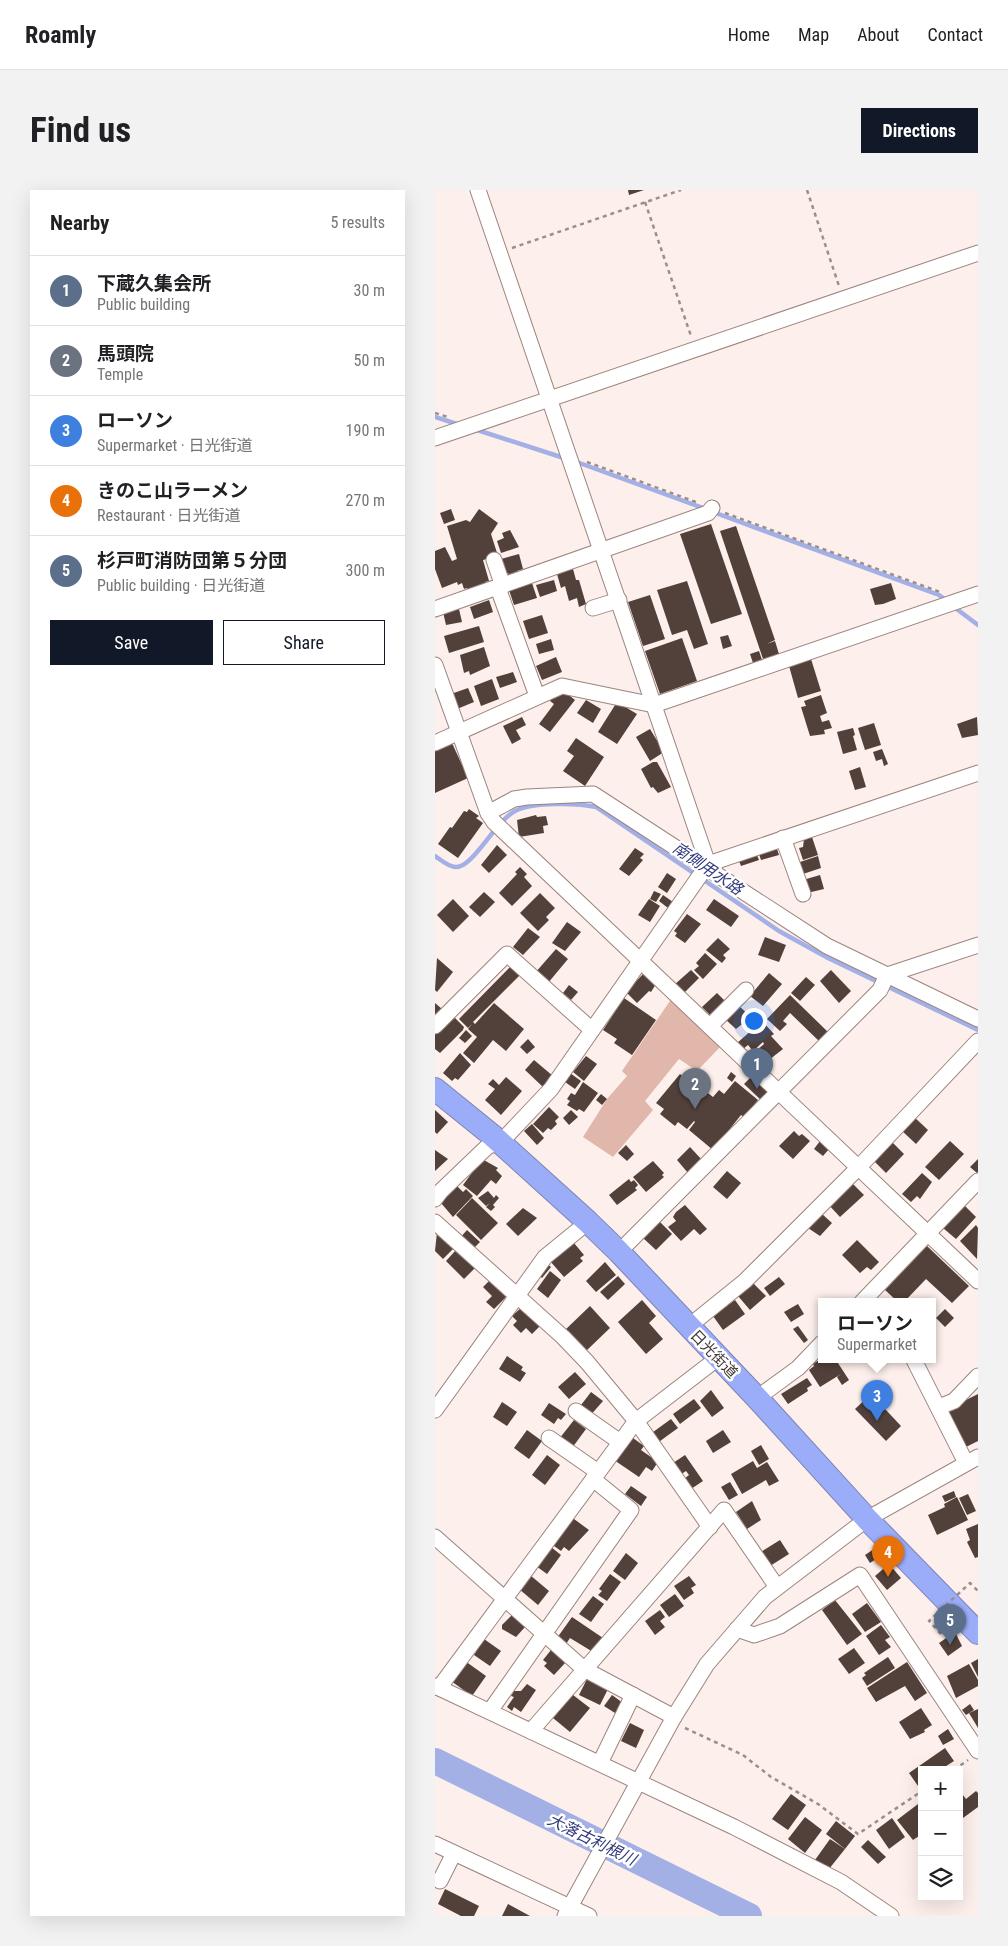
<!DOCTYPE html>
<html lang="en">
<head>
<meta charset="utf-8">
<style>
	body { margin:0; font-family:"Roboto Condensed","Noto Sans JP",sans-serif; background:#f2f2f2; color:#202124 }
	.controls { position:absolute; right:15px; bottom:15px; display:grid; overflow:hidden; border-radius:0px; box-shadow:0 5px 20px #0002 }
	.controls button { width:45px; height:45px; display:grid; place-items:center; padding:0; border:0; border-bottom:1px solid #e0e0e0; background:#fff; color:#202124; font:25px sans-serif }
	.you { position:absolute; left:318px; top:830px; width:18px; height:18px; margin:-12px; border:4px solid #fff; border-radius:50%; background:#1a73e8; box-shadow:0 0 0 8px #1a73e833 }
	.badge { display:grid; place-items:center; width:32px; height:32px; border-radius:50%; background:#111827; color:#fff; font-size:16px; font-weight:700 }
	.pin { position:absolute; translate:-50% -41px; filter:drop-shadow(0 1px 2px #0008) }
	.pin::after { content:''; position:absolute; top:26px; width:18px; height:15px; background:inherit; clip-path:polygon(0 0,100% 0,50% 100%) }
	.popup { position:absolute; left:383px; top:1108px; width:118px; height:65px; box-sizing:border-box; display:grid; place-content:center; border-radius:0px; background:#fff; filter:drop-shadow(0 1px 4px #0005); font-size:16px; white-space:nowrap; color:#757577 }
	.popup b { font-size:19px; color:#202124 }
	.popup::after { content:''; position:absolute; left:50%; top:100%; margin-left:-10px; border:10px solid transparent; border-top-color:#fff }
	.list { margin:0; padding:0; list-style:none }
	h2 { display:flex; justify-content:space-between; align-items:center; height:65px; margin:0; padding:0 20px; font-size:21px }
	h2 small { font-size:16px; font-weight:400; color:#757577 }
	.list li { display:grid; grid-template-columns:32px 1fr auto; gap:15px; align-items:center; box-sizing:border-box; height:70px; padding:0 20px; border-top:1px solid #e0e0e0 }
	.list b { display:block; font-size:19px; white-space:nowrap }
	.list p { margin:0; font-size:16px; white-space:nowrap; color:#757577 }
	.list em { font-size:16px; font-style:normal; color:#757577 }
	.actions { display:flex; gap:10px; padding:15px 20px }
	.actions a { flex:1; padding:11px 0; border:1px solid #111827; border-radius:0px; text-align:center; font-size:18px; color:#111827 }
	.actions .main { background:#111827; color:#fff }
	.icon { flex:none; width:28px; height:28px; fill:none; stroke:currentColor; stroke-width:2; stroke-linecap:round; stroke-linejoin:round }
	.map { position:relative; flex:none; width:543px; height:1726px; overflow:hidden; border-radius:0px }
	header { display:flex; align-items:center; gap:30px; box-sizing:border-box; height:70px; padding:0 25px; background:#fff; border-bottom:1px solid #e0e0e0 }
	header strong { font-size:24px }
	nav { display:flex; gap:28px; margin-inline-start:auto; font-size:18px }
	.intro { display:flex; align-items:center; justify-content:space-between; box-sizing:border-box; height:120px; padding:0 30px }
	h1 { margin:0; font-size:35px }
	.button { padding:12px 22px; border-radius:0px; background:#111827; color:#fff; font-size:18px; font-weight:700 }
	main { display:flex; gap:30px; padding:0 30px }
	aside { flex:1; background:#fff; border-radius:0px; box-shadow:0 5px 20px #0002 }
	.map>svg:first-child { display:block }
	.green { fill:#e2b7ab }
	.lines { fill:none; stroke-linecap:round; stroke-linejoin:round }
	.stream { stroke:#a3b0e6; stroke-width:4.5 }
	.river { stroke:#a3b0e6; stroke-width:26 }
	.building { fill:#52403a }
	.minor-casing { stroke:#9b857f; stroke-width:17 }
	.highway-casing { stroke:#7c83b4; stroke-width:24 }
	.path { stroke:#9a8f8c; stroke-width:2.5; stroke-dasharray:4 4; stroke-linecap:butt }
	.minor { stroke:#fff; stroke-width:15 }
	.highway { stroke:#9bacf8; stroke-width:22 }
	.path-bridge { stroke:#9a8f8c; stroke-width:2.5; stroke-dasharray:4 4; stroke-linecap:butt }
	.labels { text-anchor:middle; stroke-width:5; stroke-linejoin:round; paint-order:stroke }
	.street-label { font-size:15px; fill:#413836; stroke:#fff }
	.water-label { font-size:16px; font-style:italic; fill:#333c7d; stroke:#fff }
</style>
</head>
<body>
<header>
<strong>Roamly</strong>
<nav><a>Home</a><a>Map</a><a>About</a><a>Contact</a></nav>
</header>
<div class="intro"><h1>Find us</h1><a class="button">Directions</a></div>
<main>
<aside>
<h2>Nearby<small>5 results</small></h2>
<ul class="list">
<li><span class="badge" style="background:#5c6f8a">1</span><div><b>下蔵久集会所</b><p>Public building</p></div><em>30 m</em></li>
<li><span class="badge" style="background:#6b7280">2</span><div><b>馬頭院</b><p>Temple</p></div><em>50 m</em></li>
<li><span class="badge" style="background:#3f7fe0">3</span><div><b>ローソン</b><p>Supermarket · 日光街道</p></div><em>190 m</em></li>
<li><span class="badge" style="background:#e8710a">4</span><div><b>きのこ山ラーメン</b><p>Restaurant · 日光街道</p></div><em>270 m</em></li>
<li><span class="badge" style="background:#5c6f8a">5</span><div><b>杉戸町消防団第５分団</b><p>Public building · 日光街道</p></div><em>300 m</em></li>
</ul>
<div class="actions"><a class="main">Save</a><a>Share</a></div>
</aside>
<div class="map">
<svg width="543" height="1726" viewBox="0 0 543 1726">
	<rect width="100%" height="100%" fill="#fdefeb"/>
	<polygon class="green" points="237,808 286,856 262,881 244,869 210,911 218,920 178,967 148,947 172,909 192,886 187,881"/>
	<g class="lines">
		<g class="stream">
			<polyline points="0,227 25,235"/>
			<polyline points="39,239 132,269"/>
			<polyline points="139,271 271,319"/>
			<polyline points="278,322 504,405 511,410"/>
			<polyline points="519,417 543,435"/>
			<path d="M0,666C6,670 12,676 20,677C37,680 61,629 82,620C99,612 143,613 161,617L344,741L393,768L543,840"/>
		</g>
		<polyline class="river" points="0,1571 314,1726"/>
	</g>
	<g class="building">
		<polygon points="193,0 209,0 194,5"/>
		<polygon points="16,319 20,330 9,334 5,323"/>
		<polygon points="44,319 63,333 56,344 63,366 48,370 54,391 50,392 52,396 33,402 32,398 29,399 27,393 23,395 22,392 7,398 0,379 0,361 10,357 17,371 22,369 12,336 31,330 35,332"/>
		<polygon points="276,334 307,424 276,434 245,344"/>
		<polygon points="301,336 340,450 332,454 340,451 344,464 328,469 285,341"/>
		<polygon points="75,340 84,357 66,363 62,351 69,348 67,343"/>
		<polygon points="84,364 88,379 82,381 83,384 74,387 73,383 70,384 66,369"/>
		<polygon points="138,379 141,390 144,390 151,414 144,417 142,408 134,411 130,396 126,398 122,384"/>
		<polygon points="119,390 122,401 105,407 101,395"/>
		<polygon points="252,391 273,454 259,459 252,440 237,445 222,400"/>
		<polygon points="97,393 102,408 79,415 74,400"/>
		<polygon points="456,393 461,409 448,414 440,415 435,399"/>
		<polygon points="215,405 230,449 208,456 193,412"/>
		<polygon points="54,410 58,422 39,429 35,417"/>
		<polygon points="24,419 27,432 11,435 8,422"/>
		<polygon points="107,425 113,443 94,449 88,431"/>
		<polygon points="44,436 49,452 14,463 9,446"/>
		<polygon points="293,445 297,456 288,459 285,447"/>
		<polygon points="247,448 262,491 225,504 210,461"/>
		<polygon points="116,449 119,460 104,464 101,454"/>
		<polygon points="49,457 55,476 35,485 34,481 29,483 25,465"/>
		<polygon points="324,461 327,470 318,473 315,464"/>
		<polygon points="121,467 127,482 107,490 101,476"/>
		<polygon points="376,469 386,501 363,508 354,476"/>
		<polygon points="78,482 82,492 65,498 61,487"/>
		<polygon points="57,489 64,509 46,516 39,496"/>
		<polygon points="33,498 39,512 22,519 16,504"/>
		<polygon points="125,498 140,510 115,542 104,534 119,514 115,511"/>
		<polygon points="386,505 392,523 385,526 387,532 394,530 397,538 389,540 390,544 375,546 366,517 371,516 369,511"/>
		<polygon points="151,510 166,519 158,533 142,523"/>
		<polygon points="182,512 202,524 182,554 163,542"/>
		<polygon points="87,527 91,535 81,540 86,549 77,554 68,536"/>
		<polygon points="542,527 543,545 527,548 522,534"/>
		<polygon points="439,533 446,555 430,560 423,538"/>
		<polygon points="418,538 420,545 418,546 422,560 408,564 402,542"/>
		<polygon points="215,539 229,562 215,571 201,547"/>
		<polygon points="141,548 169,567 150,596 128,581 139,566 132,561"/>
		<polygon points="17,553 33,588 0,603 0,561"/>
		<polygon points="447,559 453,574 449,576 447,569 441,571 438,562"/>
		<polygon points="218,572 222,572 236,597 223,603 218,597 216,598 206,579"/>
		<polygon points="425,577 431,597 420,600 414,581"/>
		<polygon points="34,619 44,626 41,628 48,633 23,668 3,654 15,637 17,638 29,621 32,622"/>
		<polygon points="101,625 102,627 111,626 113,635 108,636 109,643 84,647 82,630"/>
		<polygon points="377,647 383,665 368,670 364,658 368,657 369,649"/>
		<polygon points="62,655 72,665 54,683 46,675"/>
		<polygon points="200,658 209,664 205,668 208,670 194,686 184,679"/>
		<polygon points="342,659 344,665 326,670 324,664"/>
		<polygon points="322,665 324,670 306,676 304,671"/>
		<polygon points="383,666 386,678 365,685 362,673"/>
		<polygon points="85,677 92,684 89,687 97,696 77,716 64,703 82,684 80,682"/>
		<polygon points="232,683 241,689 232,703 223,697"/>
		<polygon points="385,685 389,699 372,703 368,690"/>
		<polygon points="219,701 226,704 221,712 215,709"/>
		<polygon points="49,702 60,712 45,727 34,717"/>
		<polygon points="105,703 120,718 111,727 114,730 103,741 85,723"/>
		<polygon points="228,705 238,712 233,718 224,711"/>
		<polygon points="18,709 34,726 18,742 2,725"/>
		<polygon points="214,709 225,716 215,732 203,725"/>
		<polygon points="279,709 304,726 296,737 271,720"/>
		<polygon points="252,724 266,734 250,753 240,746 242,743 239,741"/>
		<polygon points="132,732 146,742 130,761 117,753"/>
		<polygon points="93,738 105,747 88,765 78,757"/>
		<polygon points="330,747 351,755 344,772 323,765"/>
		<polygon points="283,748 295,759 288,765 291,768 287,773 271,760"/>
		<polygon points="121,759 133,769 113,793 100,783"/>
		<polygon points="270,763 282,774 268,789 259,780 264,776 261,773"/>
		<polygon points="2,768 18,782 2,802 0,800"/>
		<polygon points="76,776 85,785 38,832 40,834 59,813 89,839 71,861 58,850 39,873 28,863 42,847 33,839 37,834 33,838 24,829"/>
		<polygon points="256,780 264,788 248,804 239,795"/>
		<polygon points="396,780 416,801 404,813 385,791"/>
		<polygon points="209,783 221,794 216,802 214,801 202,813 191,802"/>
		<polygon points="334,783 347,794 328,816 315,806"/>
		<polygon points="371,787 380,795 365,811 356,803"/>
		<polygon points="134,795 143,802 136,810 128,803"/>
		<polygon points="282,803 291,812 276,826 267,817"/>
		<polygon points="355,805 394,843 385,852 355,823 348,831 352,834 345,841 332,829"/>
		<polygon points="189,808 221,830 197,865 179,853 182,849 168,840"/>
		<polygon points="0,813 7,819 0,827"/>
		<polygon points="303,815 316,827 301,839 290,829"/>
		<polygon points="18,826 29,837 28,840 5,863 0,859 0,844"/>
		<polygon points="327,831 339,844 336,846 348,859 330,873 320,862 329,854 328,852 318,861 313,855 307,860 301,854"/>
		<polygon points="31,840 37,846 30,853 24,848"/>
		<polygon points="93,849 100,857 92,864 85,857"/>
		<polygon points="25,863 36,875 23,890 20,888 17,891 8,883"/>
		<polygon points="151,866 162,874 149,891 138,882"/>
		<polygon points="99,870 118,886 108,897 90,880"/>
		<polygon points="296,882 301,886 297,892 292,888"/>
		<polygon points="135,883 146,891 140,899 130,892"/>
		<polygon points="245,884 263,899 264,896 278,907 284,900 289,904 300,891 323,910 309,927 306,925 278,960 254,940 260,932 259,931 252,939 243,932 240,936 225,924 229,919 221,913"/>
		<polygon points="71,887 87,901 66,925 50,910 60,899 53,894 58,889 64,895"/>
		<polygon points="316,887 334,903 327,911 309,894"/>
		<polygon points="148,892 163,903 149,922 144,919 142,921 132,915 135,911 132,909 136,903 140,905"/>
		<polygon points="166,904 172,909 167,915 161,910"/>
		<polygon points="114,917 124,927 120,931 122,934 116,940 113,938 108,943 98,934"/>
		<polygon points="0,920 13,932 2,944 0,942"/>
		<polygon points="136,920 143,927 134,935 128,928"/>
		<polygon points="477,925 493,940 481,954 465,939"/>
		<polygon points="97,934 109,948 102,955 89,941"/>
		<polygon points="359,941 364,946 367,944 375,951 358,969 344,956"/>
		<polygon points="385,951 394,959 388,966 379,959"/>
		<polygon points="515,951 529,964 504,990 490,977"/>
		<polygon points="457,952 469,964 451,983 438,970"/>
		<polygon points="191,955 199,964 192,971 183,963"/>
		<polygon points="255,957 267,970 253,983 242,970"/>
		<polygon points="0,960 13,969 0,981"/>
		<polygon points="47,969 63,978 61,980 67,986 61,994 56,990 42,1006 28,995"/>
		<polygon points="543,969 543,982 542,983 535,977"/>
		<polygon points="218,971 229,983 227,985 229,987 211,1002 198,987"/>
		<polygon points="292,981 306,993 292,1009 278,997"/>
		<polygon points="487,983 497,992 485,1009 482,1006 476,1012 467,1004"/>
		<polygon points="194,989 196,992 199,990 203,995 200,998 202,1000 182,1015 174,1005"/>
		<polygon points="415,991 429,1005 405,1027 392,1013"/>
		<polygon points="22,996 28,1002 31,999 38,1006 18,1027 6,1013"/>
		<polygon points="53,1001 59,1008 61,1005 64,1008 58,1015 60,1017 56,1021 51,1017 55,1013 51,1016 43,1008"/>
		<polygon points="37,1008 63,1033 46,1050 21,1025"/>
		<polygon points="250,1015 272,1039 265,1045 259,1039 246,1051 233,1037 241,1031 238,1027 241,1022"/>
		<polygon points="529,1015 541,1027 521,1049 508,1038"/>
		<polygon points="88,1018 102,1028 83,1046 71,1034"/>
		<polygon points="387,1024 397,1033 385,1046 373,1038"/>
		<polygon points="224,1031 237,1044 221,1060 208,1048"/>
		<polygon points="541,1035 543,1038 542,1069 525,1051"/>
		<polygon points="32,1040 45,1052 37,1060 24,1049"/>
		<polygon points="2,1042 19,1058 8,1069 0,1061"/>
		<polygon points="422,1050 444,1072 436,1080 432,1077 425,1083 407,1065"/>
		<polygon points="139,1053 149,1065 145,1068 148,1071 129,1087 115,1071"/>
		<polygon points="492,1056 534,1096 517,1113 491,1089 469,1112 463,1112 450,1100"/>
		<polygon points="21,1060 40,1078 29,1089 11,1071"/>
		<polygon points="170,1072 181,1085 161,1102 151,1091"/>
		<polygon points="111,1073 116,1077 107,1088 102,1084"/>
		<polygon points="115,1081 126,1090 113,1108 102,1099"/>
		<polygon points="183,1086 190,1094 173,1110 165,1102"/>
		<polygon points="344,1087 350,1094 335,1106 329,1098"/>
		<polygon points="54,1091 71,1107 59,1119 51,1112 57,1106 48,1097"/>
		<polygon points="318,1093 331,1106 315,1120 303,1106"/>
		<polygon points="207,1110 221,1126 214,1133 228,1149 211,1164 183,1132"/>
		<polygon points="300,1110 310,1124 288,1140 278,1126"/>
		<polygon points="363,1114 369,1124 356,1132 349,1122"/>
		<polygon points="155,1116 175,1138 150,1162 129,1141"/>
		<polygon points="87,1117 105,1136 97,1144 91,1138 86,1143 78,1135 82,1131 77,1126"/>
		<polygon points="510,1119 519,1128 510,1137 501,1128"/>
		<rect x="497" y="1130" width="2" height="24"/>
		<polygon points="363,1136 373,1150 369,1153 358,1139"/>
		<polygon points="72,1166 88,1177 86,1180 91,1183 85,1192 64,1179"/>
		<polygon points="387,1168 387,1170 401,1170 414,1190 407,1195 402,1187 406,1184 385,1197 374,1180 379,1176 378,1174"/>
		<polygon points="140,1182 151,1194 134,1209 123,1197"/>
		<polygon points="372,1188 377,1195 372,1198 373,1201 353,1214 346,1204"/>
		<polygon points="276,1200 289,1218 277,1227 265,1211"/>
		<polygon points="156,1202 168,1211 154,1227 143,1219"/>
		<polygon points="436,1204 466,1236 451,1251 420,1219"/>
		<polygon points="543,1204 543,1251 531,1257 511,1220"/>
		<polygon points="259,1209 266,1218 245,1234 238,1224"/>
		<polygon points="67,1212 82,1222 72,1236 58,1227"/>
		<polygon points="114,1213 131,1224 126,1230 123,1228 119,1234 106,1225"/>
		<polygon points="236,1229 243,1238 221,1254 214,1245"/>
		<polygon points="139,1230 151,1239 137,1258 124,1249"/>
		<polygon points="92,1240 107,1251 94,1269 79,1258"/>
		<polygon points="288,1240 296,1252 278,1263 271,1251"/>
		<polygon points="198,1248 209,1256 206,1260 223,1272 217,1281 211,1277 204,1287 179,1270"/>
		<polygon points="326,1255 334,1269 324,1275 316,1261"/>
		<polygon points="112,1265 125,1275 110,1295 97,1285"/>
		<polygon points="250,1265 268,1291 256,1299 249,1289 254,1285 251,1281 245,1285 238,1273"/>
		<polygon points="318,1271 322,1278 332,1272 344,1291 334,1296 331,1290 307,1304 296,1284"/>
		<polygon points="295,1292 303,1305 294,1310 286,1297"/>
		<polygon points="196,1296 212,1307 206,1316 190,1304"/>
		<polygon points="519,1301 521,1307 510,1312 507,1306"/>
		<polygon points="533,1304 541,1321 532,1325 524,1308"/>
		<polygon points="522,1307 533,1330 502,1345 493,1325 510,1317 509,1314"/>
		<polygon points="317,1311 326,1330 312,1339 301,1322"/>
		<polygon points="135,1326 154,1340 134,1361 129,1357 126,1361 115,1353"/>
		<polygon points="543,1334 543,1367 540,1368 532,1352 535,1350 531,1339"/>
		<polygon points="345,1350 354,1364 335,1376 326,1362"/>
		<polygon points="116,1357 126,1365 112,1384 101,1376"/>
		<polygon points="439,1359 444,1367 435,1373 430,1365"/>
		<polygon points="191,1363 203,1373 190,1390 178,1381"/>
		<polygon points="454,1374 466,1388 452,1400 440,1386"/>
		<polygon points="175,1384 186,1392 172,1411 163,1405 167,1401 164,1399"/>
		<polygon points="95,1385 114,1401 103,1415 84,1399"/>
		<polygon points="254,1386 261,1395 256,1398 259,1403 249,1410 239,1396"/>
		<polygon points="240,1404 249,1416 234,1427 225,1415"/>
		<polygon points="158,1406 169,1414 156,1432 144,1424"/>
		<polygon points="400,1410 427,1444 412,1455 387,1420"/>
		<polygon points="432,1413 446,1432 430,1442 417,1424"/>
		<polygon points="225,1420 230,1427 225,1431 230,1437 220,1445 210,1431"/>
		<polygon points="77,1425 90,1437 81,1447 67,1439 67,1435"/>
		<polygon points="137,1427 168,1448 158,1462 135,1448 131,1454 122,1448"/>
		<polygon points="446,1435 455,1447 450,1450 456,1457 444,1465 431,1446"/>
		<polygon points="520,1442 527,1456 513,1466 504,1453"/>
		<polygon points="49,1449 66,1461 55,1476 39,1465"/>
		<polygon points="419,1458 430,1473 414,1484 403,1469"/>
		<polygon points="116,1460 130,1473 119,1485 109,1476 112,1473 108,1470"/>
		<polygon points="453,1467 460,1478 432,1496 427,1488 431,1485 429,1483"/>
		<polygon points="543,1469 543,1487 536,1473"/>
		<polygon points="30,1471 51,1486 37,1506 16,1491"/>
		<polygon points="472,1472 492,1503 480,1511 470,1496 441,1512 432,1498"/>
		<polygon points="534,1474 543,1490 543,1496 521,1508 512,1486"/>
		<polygon points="152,1489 173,1499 165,1515 144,1505"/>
		<polygon points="92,1494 101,1500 86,1522 79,1517 77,1521 72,1517 79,1507 76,1506 79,1501 86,1501"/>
		<polygon points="138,1505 155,1518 135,1542 118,1528"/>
		<polygon points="177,1505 188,1513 180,1523 169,1516"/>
		<polygon points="535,1514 539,1520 531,1525 527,1520"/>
		<polygon points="486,1518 497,1535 489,1540 490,1542 475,1549 464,1532"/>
		<polygon points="543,1519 543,1538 534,1523"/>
		<polygon points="195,1533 209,1540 201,1558 186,1551"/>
		<polygon points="513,1539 519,1549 508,1555 503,1546"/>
		<polygon points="510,1558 519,1571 505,1580 487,1580 487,1594 483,1596 474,1583"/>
		<polygon points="524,1600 531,1609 541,1601 543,1603 543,1617 528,1628 524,1623"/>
		<polygon points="356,1604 371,1615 353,1640 337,1629"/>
		<polygon points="487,1611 487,1644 478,1650 462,1630"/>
		<polygon points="370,1627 387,1640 370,1663 353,1649"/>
		<polygon points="457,1628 470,1647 454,1659 441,1640"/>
		<polygon points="401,1631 420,1646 410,1659 391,1644"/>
		<polygon points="395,1649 410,1659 394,1679 380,1670"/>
		<polygon points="433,1650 451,1667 443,1674 426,1657"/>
		<polygon points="10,1699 44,1716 39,1726 26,1726 3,1714"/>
		<polygon points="73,1714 95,1726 67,1726"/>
	</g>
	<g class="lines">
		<defs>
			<g id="minor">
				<polyline points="0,248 543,63"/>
				<polyline points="59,370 68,396"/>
				<polyline points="63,398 102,506"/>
				<polyline points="158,418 184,410"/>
				<polyline points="0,419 273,323 277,318"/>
				<polyline points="0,475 53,623 59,632 543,1091"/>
				<polyline points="0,553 127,496 219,515 543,404"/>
				<polyline points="53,623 79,609 92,607 158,604 392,756 543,829"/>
				<polyline points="348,648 368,704"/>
				<polyline points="273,674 543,583"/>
				<polyline points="0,836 72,764 157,840"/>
				<polyline points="275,836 311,800"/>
				<polyline points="0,1009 6,1001 53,956 65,953 116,899 273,674 43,0"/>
				<polyline points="0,1032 128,1147 152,1172 201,1231 275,1337"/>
				<polyline points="184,1062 445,800 452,785 543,755"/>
				<polyline points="427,1112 543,991"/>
				<polyline points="253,1137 310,1091 423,978 543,851"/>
				<polyline points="479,1170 531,1273"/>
				<polyline points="322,1208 363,1178 387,1153"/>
				<polyline points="504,1217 519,1211 543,1186"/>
				<polyline points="0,1220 110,1067 153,1032"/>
				<polyline points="141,1221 185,1252"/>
				<polyline points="114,1248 163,1282"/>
				<polyline points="0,1347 149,1479 239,1527"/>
				<polyline points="302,1439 319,1445 345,1436 425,1385 543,1561"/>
				<polyline points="0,1496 299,1637 406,1692 456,1726"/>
				<polyline points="4,1498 201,1231 283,1168"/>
				<polyline points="55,1521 196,1320 158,1289"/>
				<polyline points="96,1541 289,1320 342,1397"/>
				<polyline points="165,1573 198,1505"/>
				<polyline points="0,1654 154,1726"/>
				<polyline points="5,1691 19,1663"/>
				<polyline points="130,1726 239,1527 272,1474 330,1407 432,1329 543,1267"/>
			</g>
			<polyline id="highway" points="0,899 58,946 153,1032 184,1062 322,1208 432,1329 543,1443"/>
		</defs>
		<use href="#minor" class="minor-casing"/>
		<use href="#highway" class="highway-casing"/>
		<g class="path">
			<polyline points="372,0 404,96"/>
			<polyline points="210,12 256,146"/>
			<polyline points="77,58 246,0"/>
			<polyline points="0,223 13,227"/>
			<polyline points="152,272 261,312"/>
			<polyline points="290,323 505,402"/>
			<polyline points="250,1538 308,1565 336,1587 383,1614 423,1644 487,1601"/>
			<polyline points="519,1580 533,1570"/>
		</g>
		<use href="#minor" class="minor"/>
		<use href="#highway" class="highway"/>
		<polyline class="path-bridge" points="506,1444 494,1431 535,1393 543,1401"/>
	</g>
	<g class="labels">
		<g class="street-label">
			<text transform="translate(279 1164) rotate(46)" y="5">日光街道</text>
		</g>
		<g class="water-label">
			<text transform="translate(273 678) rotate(34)" y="6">南側用水路</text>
			<text transform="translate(157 1649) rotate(26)" y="6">大落古利根川</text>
		</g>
	</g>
</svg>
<div class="controls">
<button>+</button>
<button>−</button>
<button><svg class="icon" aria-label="layers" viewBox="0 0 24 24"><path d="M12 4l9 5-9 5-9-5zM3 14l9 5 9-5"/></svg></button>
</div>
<div class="you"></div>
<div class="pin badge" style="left:322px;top:899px;background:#5c6f8a">1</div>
<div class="pin badge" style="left:260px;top:919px;background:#6b7280">2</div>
<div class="pin badge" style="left:442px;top:1231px;background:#3f7fe0">3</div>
<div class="popup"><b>ローソン</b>Supermarket</div>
<div class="pin badge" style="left:453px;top:1387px;background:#e8710a">4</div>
<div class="pin badge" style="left:515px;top:1455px;background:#5c6f8a">5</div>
</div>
</main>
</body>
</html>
